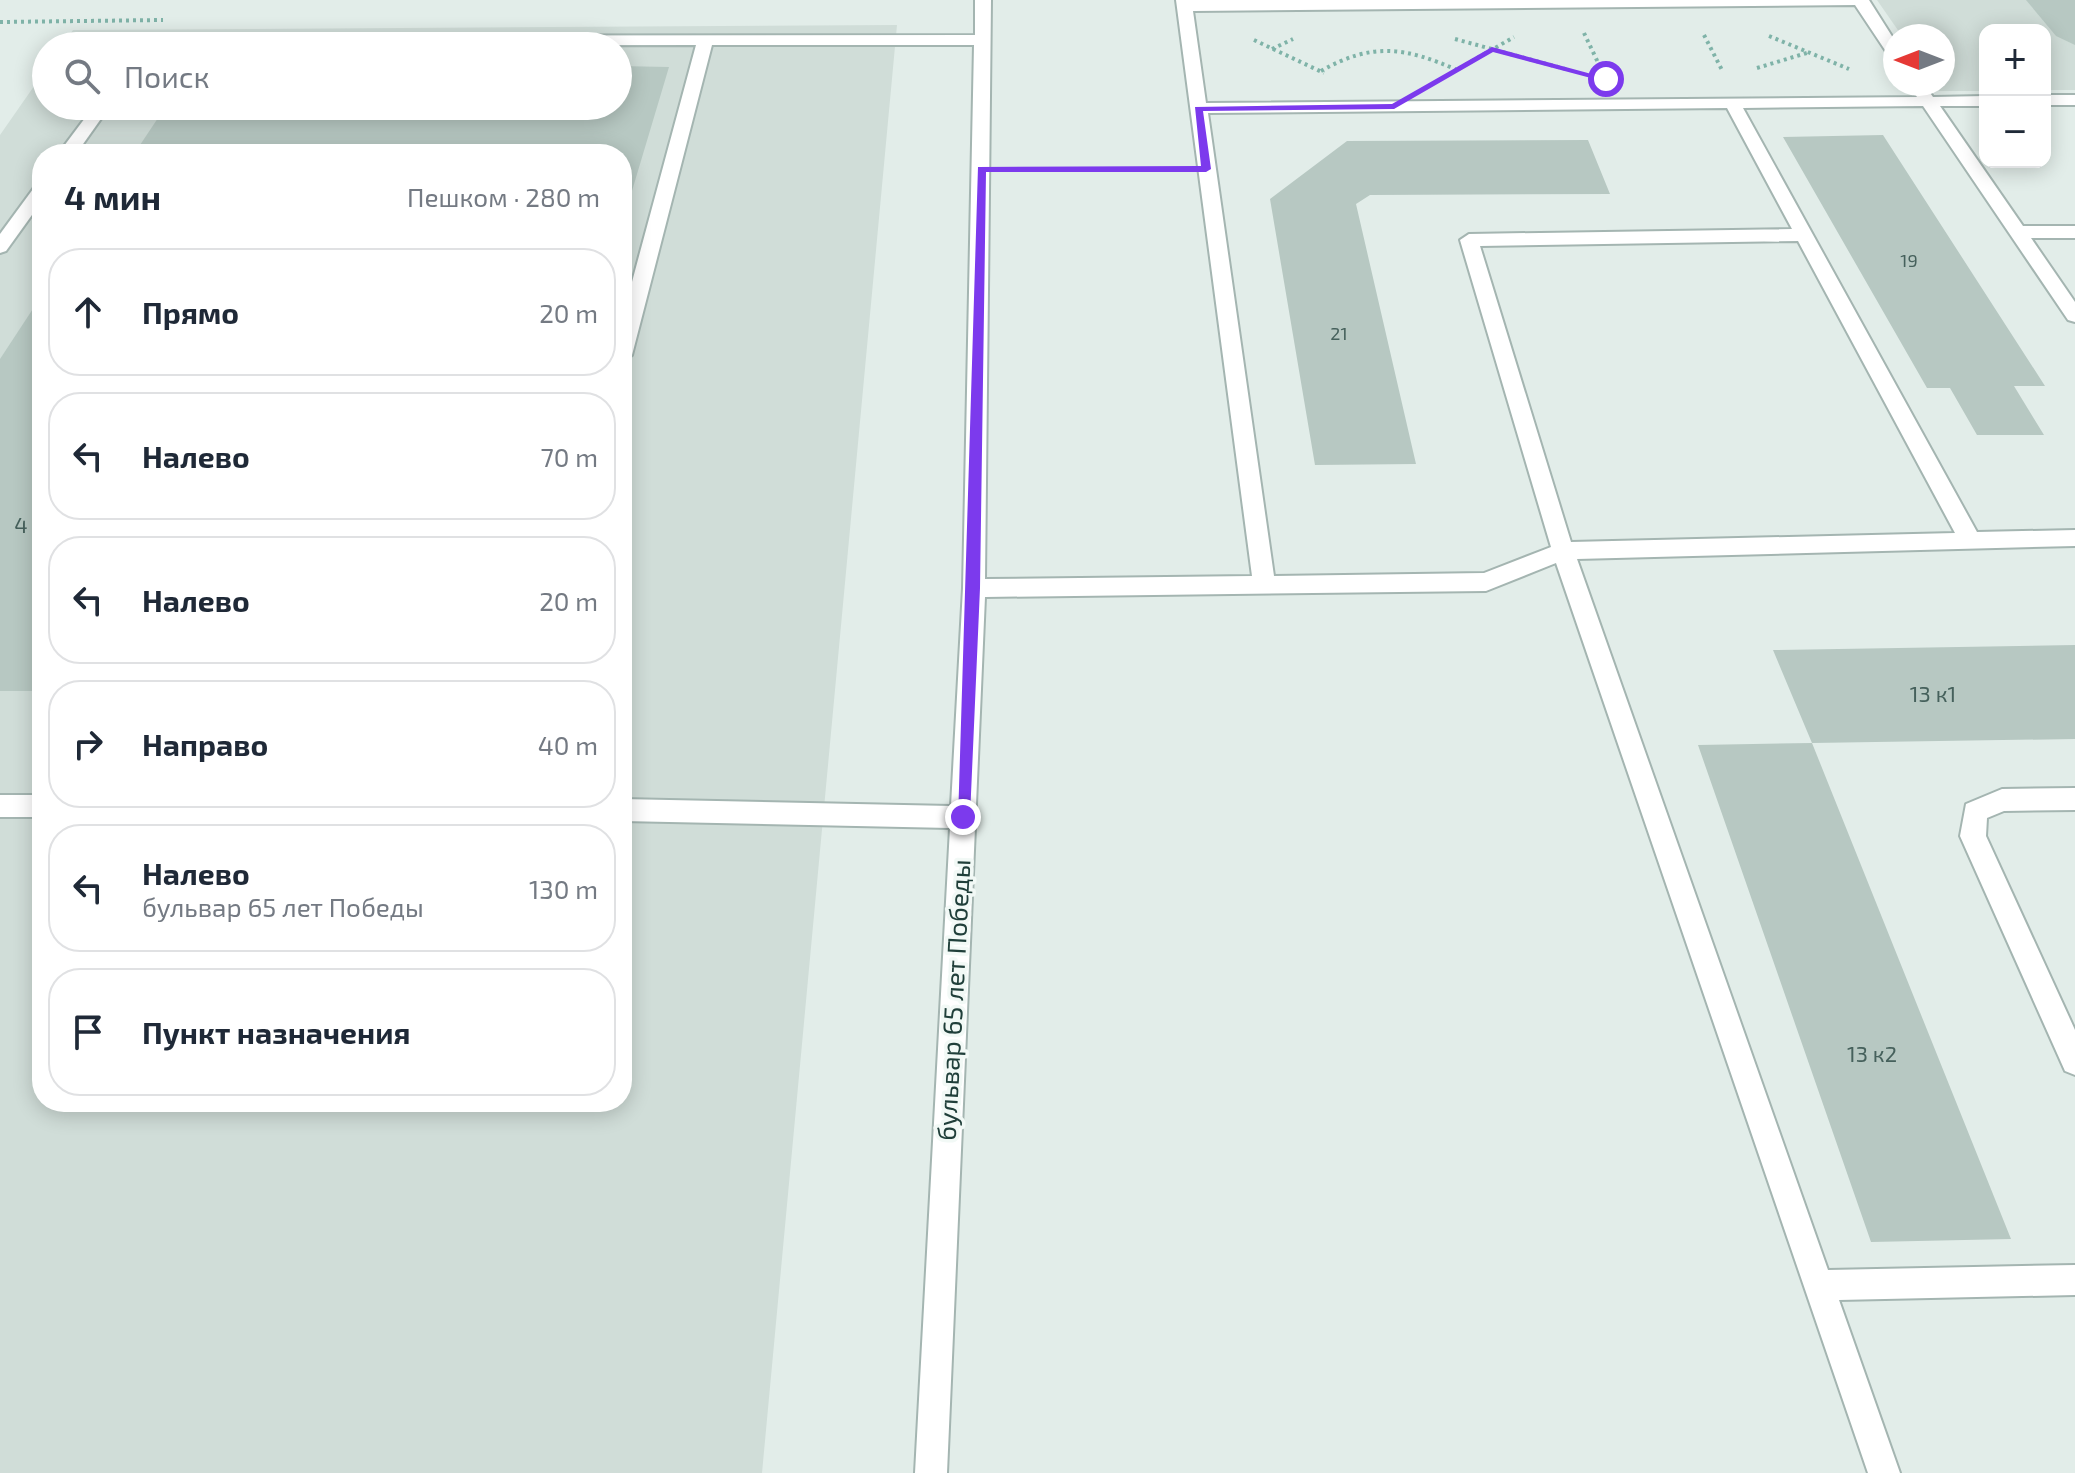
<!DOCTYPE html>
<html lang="ru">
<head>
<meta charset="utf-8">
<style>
	body { margin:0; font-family:"Exo 2",sans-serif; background:#f6f6f7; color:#1f2937 }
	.controls { position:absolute; right:24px; top:24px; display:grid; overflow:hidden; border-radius:16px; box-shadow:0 4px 20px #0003 }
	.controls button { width:72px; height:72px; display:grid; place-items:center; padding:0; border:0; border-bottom:2px solid #e0e1e3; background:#fff; color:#1f2937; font:40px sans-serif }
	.compass { position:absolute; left:1883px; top:24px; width:72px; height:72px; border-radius:50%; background:#fff; box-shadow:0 4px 20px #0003; rotate:270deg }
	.stop { position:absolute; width:24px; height:24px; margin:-18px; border:6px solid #7c3aed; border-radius:50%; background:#fff }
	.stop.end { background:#7c3aed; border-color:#fff; box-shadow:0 2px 8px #0008 }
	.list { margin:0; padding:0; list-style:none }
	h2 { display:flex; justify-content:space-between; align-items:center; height:104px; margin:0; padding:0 32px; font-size:34px }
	h2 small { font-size:26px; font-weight:400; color:#747a83 }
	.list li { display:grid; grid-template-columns:52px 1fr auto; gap:24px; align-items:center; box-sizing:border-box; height:128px; margin:0 16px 16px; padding:0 16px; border:2px solid #e0e1e3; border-radius:32px }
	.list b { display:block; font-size:30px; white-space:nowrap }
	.list p { margin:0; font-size:26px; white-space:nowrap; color:#747a83 }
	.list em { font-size:26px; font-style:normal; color:#747a83 }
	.icon { flex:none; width:44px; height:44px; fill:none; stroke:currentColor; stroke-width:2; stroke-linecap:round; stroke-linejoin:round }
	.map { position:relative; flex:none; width:2075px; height:1473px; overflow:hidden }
	.search { position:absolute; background:#fff; box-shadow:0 4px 20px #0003; left:32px; top:32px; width:600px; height:88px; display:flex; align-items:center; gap:20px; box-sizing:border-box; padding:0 28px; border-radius:44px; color:#747a83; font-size:30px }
	.panel { position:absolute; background:#fff; box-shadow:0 4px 20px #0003; left:32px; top:144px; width:600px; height:968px; border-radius:32px }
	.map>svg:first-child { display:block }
	.built { fill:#d0ddd8; fill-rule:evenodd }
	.building { fill:#b7c8c2 }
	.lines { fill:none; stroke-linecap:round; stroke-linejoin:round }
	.minor-casing { stroke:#a4b5b1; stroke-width:4 }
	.path { stroke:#7fb3a8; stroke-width:4; stroke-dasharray:3 4; stroke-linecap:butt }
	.minor { fill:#fff; fill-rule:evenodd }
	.route { fill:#7c3aed }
	.labels { text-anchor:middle; stroke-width:7; stroke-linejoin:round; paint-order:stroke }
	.far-number-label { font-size:18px; fill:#46615c }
	.number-label { font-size:22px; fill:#46615c }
	.street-label { font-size:26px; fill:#203f3a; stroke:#f2f9f6 }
</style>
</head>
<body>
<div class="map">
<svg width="2075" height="1473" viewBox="0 0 2075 1473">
	<rect width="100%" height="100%" fill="#e2ede9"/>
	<g class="built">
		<polygon points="1877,0 2075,0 2075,90 2045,90 2045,30 1985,30 1985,91 1939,91 1934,84 1943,84 1943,36 1902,36"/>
		<path d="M897,25L762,1473H0V135L46,69V106H618V46H62L73,30ZM42,154H622V1102H42Z"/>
	</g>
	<g class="building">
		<polygon points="2026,0 2075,0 2075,45 2056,36"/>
		<polygon points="618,66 669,67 623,221 622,154 134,154 166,106 618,106"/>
		<polygon points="1883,135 2045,386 2014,386 2044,435 1977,435 1950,388 1927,388 1783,137"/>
		<polygon points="1588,140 1610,194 1370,195 1356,204 1416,464 1315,465 1270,199 1347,141"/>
		<polygon points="42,295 42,691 0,691 0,359"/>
		<polygon points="2075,645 2075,739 1812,743 2011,1239 1871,1242 1698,745 1812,743 1773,650"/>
	</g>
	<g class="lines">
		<defs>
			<g id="minor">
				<path d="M975,0H991L985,579L1252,576L1176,0H1869L1895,41V58L1889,56L1855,5L1193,11L1206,103L1917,97L1908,84H1924L1933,97L1985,96V106H1940L2023,226H2075V238H2031L2075,302V322L2068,320L1923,106L1743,108L1977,532L2075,530V546L1577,559L1828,1270L2075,1265V1295L1839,1300L1900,1473H1868L1556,563L1486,591L985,597L947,1473H915L950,828L622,821V799L951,806L963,588L974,45H712L632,355L622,362V319L696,45L173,46L202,36L975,35ZM1727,108L1792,229L1469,234L1460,240L1551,547L1484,573L1274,576L1208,113ZM1798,241L1955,533L1571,542L1480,246Z"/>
				<rect x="2045" y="95" width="30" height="10"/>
				<polygon points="94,106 110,106 76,154 58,154"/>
				<polygon points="42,184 42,201 6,251 0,253 0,234 36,185"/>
				<polygon points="2075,788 2075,810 2004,811 1987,818 1986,836 2075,1030 2075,1075 2065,1071 1960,836 1966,804 2002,789"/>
				<rect x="0" y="795" width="42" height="22"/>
			</g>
		</defs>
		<use href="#minor" class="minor-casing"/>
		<g class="path">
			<polyline points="0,22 163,20"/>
			<polyline points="1584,33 1602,71"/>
			<polyline points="1704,35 1723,72"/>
			<polyline points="1769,36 1849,69"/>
			<polyline points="1455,39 1569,70"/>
			<polyline points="1254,40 1324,73"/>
			<polyline points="1272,49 1293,39"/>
			<polyline points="1757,68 1810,52"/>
			<path d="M1321,71C1372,42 1405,47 1457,70"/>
			<polyline points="1453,72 1514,37"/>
			<polyline points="1015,169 1173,169"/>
		</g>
		<use href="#minor" class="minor"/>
	</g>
	<polygon class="route" points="1492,47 1610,79 1606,82 1493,52 1394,109 1203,111 1211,169 1206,172 986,172 980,588 970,817 968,821 958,821 978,167 1201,166 1195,107 1392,104"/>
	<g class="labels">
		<g class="far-number-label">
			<text x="1909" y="267">19</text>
			<text x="1339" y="340">21</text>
		</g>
		<g class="number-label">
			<text x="21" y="533">4</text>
			<text x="1933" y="702">13 к1</text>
			<text x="1872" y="1062">13 к2</text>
		</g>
		<g class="street-label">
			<text transform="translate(954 1000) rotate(-87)" y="9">бульвар 65 лет Победы</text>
		</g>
	</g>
</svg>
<div class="controls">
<button>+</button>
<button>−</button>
</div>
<svg class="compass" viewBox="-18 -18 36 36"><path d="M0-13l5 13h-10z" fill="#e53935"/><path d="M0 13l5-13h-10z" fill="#747a83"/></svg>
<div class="stop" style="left:1606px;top:79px"></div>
<div class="stop end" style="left:963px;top:817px"></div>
<div class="search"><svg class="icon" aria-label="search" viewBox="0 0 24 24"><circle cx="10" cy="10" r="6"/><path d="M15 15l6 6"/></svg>Поиск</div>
<section class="panel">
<h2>4 мин<small>Пешком · 280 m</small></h2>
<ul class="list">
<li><svg class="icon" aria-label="ahead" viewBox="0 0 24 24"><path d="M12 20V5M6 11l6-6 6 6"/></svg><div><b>Прямо</b></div><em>20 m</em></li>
<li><svg class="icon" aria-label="left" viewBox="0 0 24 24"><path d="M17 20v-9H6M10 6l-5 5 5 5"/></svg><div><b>Налево</b></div><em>70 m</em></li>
<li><svg class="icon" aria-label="left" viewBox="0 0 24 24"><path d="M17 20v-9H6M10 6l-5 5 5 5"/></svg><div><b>Налево</b></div><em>20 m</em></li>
<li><svg class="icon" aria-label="right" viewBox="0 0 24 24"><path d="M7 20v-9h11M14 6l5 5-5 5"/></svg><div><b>Направо</b></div><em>40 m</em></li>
<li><svg class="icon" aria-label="left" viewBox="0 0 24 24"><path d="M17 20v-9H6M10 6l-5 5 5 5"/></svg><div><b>Налево</b><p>бульвар 65 лет Победы</p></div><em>130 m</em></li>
<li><svg class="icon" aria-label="arrive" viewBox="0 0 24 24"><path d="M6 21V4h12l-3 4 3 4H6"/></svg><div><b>Пункт назначения</b></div></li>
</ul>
</section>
</div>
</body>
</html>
